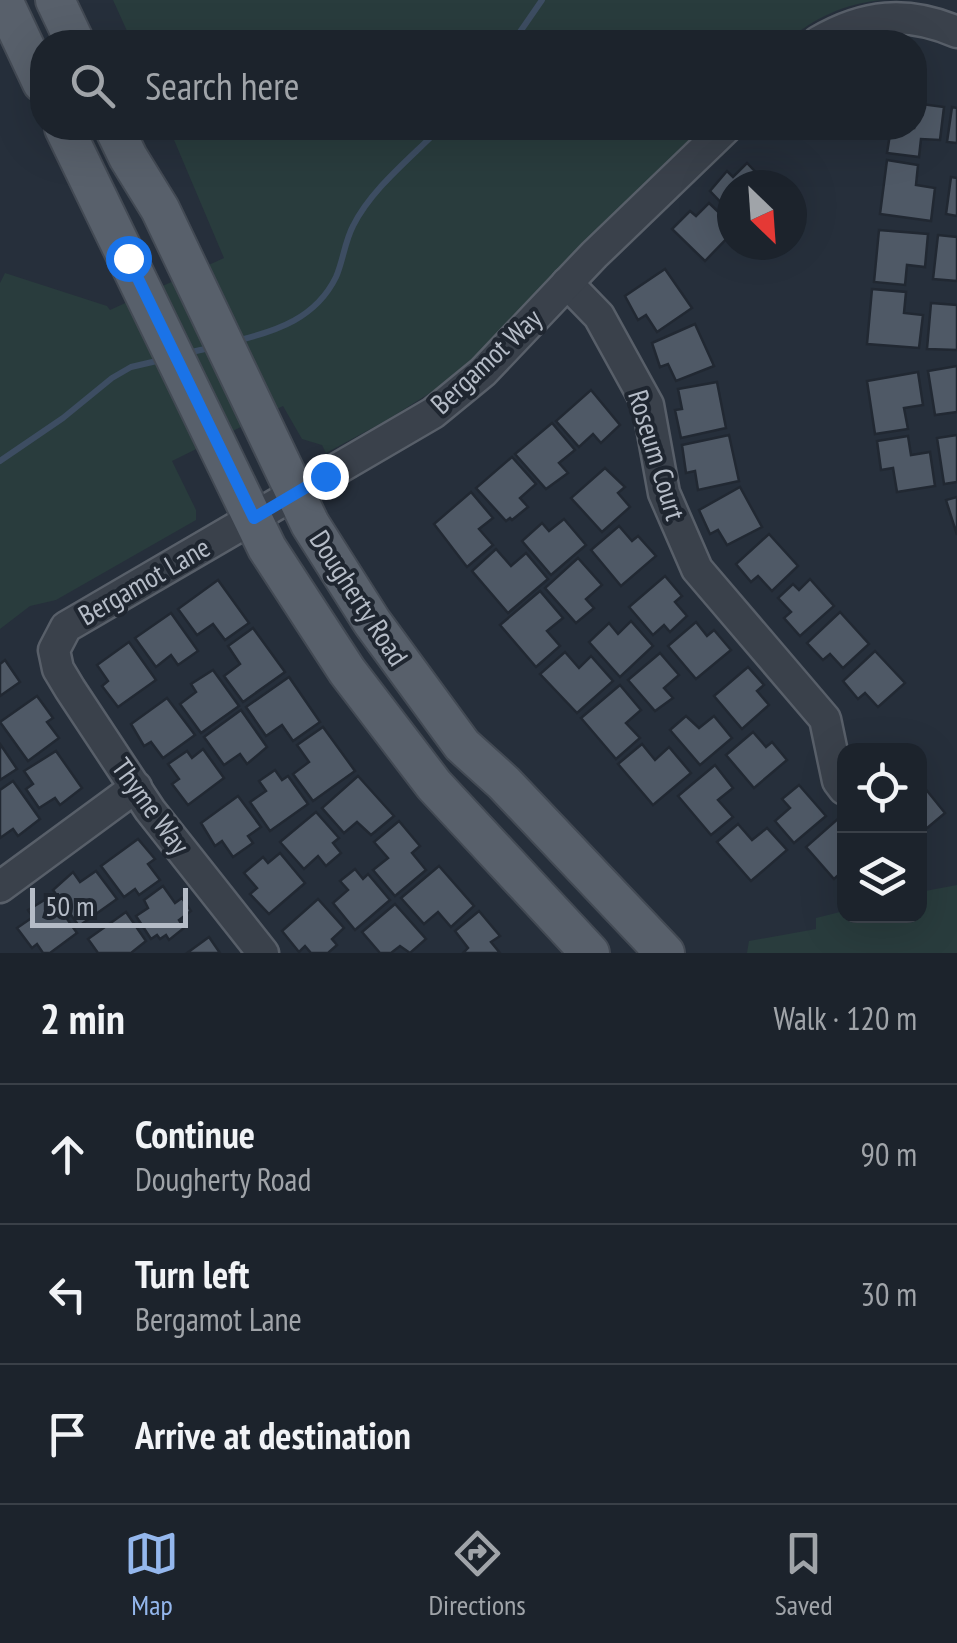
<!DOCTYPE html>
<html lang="en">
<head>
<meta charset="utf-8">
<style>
	body { margin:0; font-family:"PT Sans Narrow",sans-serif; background:#252b34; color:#f1f3f6 }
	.controls { position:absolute; right:30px; bottom:30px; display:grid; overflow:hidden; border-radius:20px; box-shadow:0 10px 40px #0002 }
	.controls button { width:90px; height:90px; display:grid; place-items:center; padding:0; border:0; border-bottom:2px solid #3a4048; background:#1c232c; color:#f1f3f6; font:50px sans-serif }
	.compass { position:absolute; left:717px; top:170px; width:90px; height:90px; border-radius:50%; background:#1c232c; box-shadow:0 10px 40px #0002; rotate:155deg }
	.scale { position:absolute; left:30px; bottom:25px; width:158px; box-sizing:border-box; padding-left:10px; border:5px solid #b5bcc7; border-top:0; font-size:28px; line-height:35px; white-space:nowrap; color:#b5bcc7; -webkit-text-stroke:8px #1f2630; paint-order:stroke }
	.stop { position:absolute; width:30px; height:30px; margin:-22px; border:8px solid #1a73e8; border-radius:50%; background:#fff }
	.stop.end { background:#1a73e8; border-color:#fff; box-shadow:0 2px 10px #0008 }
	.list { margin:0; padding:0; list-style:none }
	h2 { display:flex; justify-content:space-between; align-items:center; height:130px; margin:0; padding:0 40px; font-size:42px }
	h2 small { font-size:32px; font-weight:400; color:#a0a4a9 }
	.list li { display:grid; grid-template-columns:65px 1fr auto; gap:30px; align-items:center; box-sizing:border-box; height:140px; padding:0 40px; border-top:2px solid #3a4048 }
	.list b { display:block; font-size:38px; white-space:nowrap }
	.list p { margin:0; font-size:32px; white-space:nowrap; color:#a0a4a9 }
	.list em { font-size:32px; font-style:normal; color:#a0a4a9 }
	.icon { flex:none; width:55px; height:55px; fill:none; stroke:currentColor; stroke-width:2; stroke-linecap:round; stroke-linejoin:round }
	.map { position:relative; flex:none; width:957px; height:953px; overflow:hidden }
	.search { position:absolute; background:#1c232c; box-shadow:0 10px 40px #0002; left:30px; right:30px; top:30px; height:110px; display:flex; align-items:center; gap:25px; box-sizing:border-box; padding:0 35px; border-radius:40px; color:#a0a4a9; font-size:38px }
	.sheet { height:550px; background:#1c232c }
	nav { display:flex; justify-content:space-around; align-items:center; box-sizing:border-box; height:140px; border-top:2px solid #3a4048; background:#1c232c; font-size:28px; color:#a0a4a9 }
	nav a { display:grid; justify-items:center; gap:5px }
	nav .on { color:#94b7ed }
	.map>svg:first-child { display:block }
	.green { fill:#293c3d }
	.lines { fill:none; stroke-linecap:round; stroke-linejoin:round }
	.stream { stroke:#3d4d62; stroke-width:6 }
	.building { fill:#4f5966; stroke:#212832; stroke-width:2.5 }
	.minor-casing { stroke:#585f69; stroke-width:35 }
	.major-casing { stroke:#434a54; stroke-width:42 }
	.minor { stroke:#3a414b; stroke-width:30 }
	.major { stroke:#58606b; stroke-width:38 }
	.route { stroke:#1a73e8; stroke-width:12 }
	.labels { text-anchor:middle; stroke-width:8; stroke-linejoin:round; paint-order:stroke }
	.street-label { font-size:28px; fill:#b5bcc7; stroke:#1f2630 }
</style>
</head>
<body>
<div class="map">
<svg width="957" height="953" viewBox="0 0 957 953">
	<rect width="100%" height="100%" fill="#262f3b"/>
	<g class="green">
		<path d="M113,0H882C847,3 812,18 787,42H132Z"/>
		<polygon points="169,128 703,128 466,366 441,386 387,420 326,453 322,445 302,439 283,406 172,461 196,510 196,520 56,600 30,606 0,629 0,283 5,273 107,306 110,310 224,258"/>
		<polygon points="957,885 957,953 747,953 749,941 816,929 816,918 844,911 844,916 920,916 920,892"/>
	</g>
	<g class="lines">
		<g class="stream">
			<polyline points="513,42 542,0"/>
			<path d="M236,341C277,331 316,318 336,277C343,261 345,241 353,226C372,188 412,157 440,128"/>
			<polyline points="187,353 214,347"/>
			<polyline points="0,461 63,418 112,378 131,367 161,360"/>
		</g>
	</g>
	<g class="building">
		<polygon points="914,103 944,107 940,140 921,139 919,157 887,153 891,128 914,128"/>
		<polygon points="952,107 957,108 957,143 947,142"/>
		<polygon points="887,160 918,165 916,185 935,188 931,221 880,214"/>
		<polygon points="747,163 768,185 732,185 732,214 710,191 727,171 733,177"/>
		<polygon points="951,177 957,178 957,216 946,214"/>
		<polygon points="709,203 732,225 732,233 705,261 672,229 690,211 696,216"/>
		<polygon points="879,230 928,234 925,267 907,265 905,285 874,282"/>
		<polygon points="938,235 957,237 957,281 933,279"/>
		<polygon points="665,269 692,308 657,332 646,315 638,320 625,296"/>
		<polygon points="872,289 906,292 904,313 923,315 919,348 867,344"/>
		<polygon points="931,303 957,305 957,350 927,349"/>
		<polygon points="695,324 714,366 676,381 668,364 660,367 652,343"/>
		<polygon points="957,366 957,412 935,415 928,371"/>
		<polygon points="918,372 923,405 904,408 908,429 875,434 867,381"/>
		<polygon points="717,382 726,428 681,438 675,410 682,409 678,389"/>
		<polygon points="591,390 620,425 601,443 593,434 579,447 556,421"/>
		<polygon points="552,423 575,450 559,463 568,473 546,489 515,454"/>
		<polygon points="729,435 739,481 698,490 695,471 686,473 682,445"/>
		<polygon points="957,435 957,482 944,484 937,438"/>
		<polygon points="908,436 911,455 930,452 935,486 897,492 893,468 881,470 877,441"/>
		<polygon points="512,457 536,484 520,498 528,507 512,520 510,518 506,521 476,488"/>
		<polygon points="605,468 625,487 618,493 630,507 602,532 571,498"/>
		<polygon points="740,487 762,527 727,545 718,530 710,534 699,510"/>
		<polygon points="471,492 493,518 479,529 493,545 467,567 434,524"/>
		<polygon points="957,497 957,535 946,500"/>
		<polygon points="564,519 586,545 551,575 522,541 542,523 549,531"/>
		<polygon points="619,526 632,541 638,536 656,556 621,586 591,550"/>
		<polygon points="769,534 798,566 772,591 758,576 751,582 736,564"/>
		<polygon points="496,549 511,566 526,553 548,579 508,613 472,571"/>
		<polygon points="578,558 602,585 586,599 594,608 576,623 545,588"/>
		<polygon points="665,576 682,596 675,602 687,616 670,632 664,625 653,635 629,607"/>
		<polygon points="810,579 834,606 800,636 784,618 791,612 778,598 793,584 799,590"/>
		<polygon points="218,580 249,623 225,640 213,624 197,635 178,609"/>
		<polygon points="540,591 563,618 547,631 560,646 536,667 500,625"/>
		<polygon points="840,612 869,644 843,668 830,654 823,660 807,643"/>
		<polygon points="171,613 198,651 178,665 171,655 156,667 135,638"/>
		<polygon points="631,621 653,646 620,677 589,642 609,623 618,634"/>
		<polygon points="696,622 707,636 714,630 731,650 696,679 668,646"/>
		<polygon points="253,628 285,672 243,702 224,676 240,664 228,646"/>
		<polygon points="129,642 156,680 118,707 102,686 108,681 97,665"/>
		<polygon points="875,651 905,683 878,707 865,693 858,699 843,681"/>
		<polygon points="565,652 579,668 591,656 613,681 577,713 540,674"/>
		<polygon points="660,653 679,675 664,688 673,698 655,711 628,680"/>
		<polygon points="5,660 20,682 0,696 0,664"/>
		<polygon points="748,667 764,685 757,691 769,705 742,729 714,696"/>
		<polygon points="213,670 239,706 201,733 180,704 196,692 191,684"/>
		<polygon points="289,677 320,722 293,741 282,725 266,736 246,707"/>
		<polygon points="620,685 641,710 626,723 640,738 616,759 581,718"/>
		<polygon points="37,696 53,718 47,722 59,738 28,761 0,722"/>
		<polygon points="167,698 195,735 163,758 151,742 144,746 131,724"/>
		<polygon points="241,710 267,747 247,764 240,754 224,765 204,737"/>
		<polygon points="686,716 699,728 714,716 732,738 700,765 670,730"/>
		<polygon points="323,727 355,771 313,801 293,774 309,762 297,745"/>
		<polygon points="753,732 766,747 772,742 787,760 754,788 726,755"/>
		<polygon points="0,744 17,769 0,780"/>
		<polygon points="642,744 655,760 669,747 691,773 653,805 618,764"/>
		<polygon points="203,749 224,778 188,805 172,784 179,779 168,764 187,751 192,758"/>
		<polygon points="56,751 82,788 60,805 55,798 39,808 26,789 33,784 24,771"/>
		<polygon points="715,765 733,788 718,800 733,817 711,835 678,796"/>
		<polygon points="275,770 282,780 288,776 308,804 270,831 250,802 266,791 259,781"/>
		<polygon points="358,776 394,816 371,835 357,822 344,833 322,808"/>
		<polygon points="13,781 40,819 18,836 13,829 0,838 0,790"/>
		<polygon points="799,785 826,816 794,843 775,821 790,808 782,799"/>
		<polygon points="924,787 945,813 920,834 920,790"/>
		<polygon points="238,796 261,827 248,836 253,843 233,857 222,841 215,846 201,823"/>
		<polygon points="316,812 339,838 333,843 341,853 326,866 318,856 304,869 280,842"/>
		<polygon points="840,817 844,822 844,870 834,879 806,847"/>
		<polygon points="399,821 420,846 412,853 426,870 395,896 373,870 388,858 374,842"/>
		<polygon points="738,824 752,840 767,828 787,850 751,881 717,842"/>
		<polygon points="138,839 155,859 148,864 160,880 139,895 135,889 124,897 101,866"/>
		<polygon points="280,853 305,883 269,914 250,894 257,888 244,873 263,857 268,863"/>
		<polygon points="439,866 474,906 451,927 438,912 424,924 401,898"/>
		<polygon points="355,869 363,879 368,874 390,900 355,930 333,903 348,890 340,881"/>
		<polygon points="96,871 117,899 79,926 53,890 73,872 80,882"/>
		<polygon points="163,886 175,903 182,898 191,911 179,920 184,928 169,940 166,935 160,939 157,935 151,939 136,916 148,908 144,900"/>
		<polygon points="51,896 77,933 50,953 43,953 37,944 32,948 17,928 33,917 28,910"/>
		<polygon points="318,899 344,928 332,939 337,945 328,953 311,953 305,946 299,952 282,931"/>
		<polygon points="395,904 426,939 410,953 400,946 391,953 380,953 362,932"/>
		<polygon points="479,911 500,936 491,942 500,953 463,953 468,948 455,931"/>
		<polygon points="126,912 146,941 131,953 98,953 88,939"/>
		<polygon points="209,937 220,953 187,953"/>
	</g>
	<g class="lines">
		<defs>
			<g id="minor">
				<path d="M818,42C864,15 907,10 957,32"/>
				<polyline points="567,283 599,316 648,405 664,493 697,569 825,719 838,781 844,789"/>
				<polyline points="0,887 136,787"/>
				<polyline points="263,953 150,810 70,689 58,669 54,650 66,627 433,413 483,372 594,255 726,128"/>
			</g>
			<g id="major">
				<polyline points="3,0 42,83"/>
				<polyline points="55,0 75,42"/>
				<polyline points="64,128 267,548 347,671 434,785 590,953"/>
				<polyline points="114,128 128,157 160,209 310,524 372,622 462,745 504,783 665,953"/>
			</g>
		</defs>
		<use href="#minor" class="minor-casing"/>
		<use href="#major" class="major-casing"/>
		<use href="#minor" class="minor"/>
		<use href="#major" class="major"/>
	</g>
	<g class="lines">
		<polyline class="route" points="128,258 254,518 325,476"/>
	</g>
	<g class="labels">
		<g class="street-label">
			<text transform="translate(486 361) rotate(-43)" y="10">Bergamot Way</text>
			<text transform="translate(657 455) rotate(73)" y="10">Roseum Court</text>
			<text transform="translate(144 581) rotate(-30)" y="10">Bergamot Lane</text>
			<text transform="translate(359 598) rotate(57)" y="10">Dougherty Road</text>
			<text transform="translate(151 806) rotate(54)" y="10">Thyme Way</text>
		</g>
	</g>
</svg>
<div class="controls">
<button><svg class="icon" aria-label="locate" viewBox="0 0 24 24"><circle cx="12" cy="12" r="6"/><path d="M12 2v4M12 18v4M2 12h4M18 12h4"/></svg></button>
<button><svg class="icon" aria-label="layers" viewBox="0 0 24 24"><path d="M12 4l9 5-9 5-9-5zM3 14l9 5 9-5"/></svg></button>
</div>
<svg class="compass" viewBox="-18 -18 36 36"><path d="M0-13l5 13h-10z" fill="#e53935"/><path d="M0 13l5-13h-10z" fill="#a0a4a9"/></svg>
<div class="scale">50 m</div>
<div class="stop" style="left:128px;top:258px"></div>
<div class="stop end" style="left:325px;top:476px"></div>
<div class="search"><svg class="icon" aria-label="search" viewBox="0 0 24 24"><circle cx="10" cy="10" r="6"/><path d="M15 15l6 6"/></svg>Search here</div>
</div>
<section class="sheet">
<h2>2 min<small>Walk · 120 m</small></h2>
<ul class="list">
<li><svg class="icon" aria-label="ahead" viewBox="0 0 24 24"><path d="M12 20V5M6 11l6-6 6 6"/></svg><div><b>Continue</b><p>Dougherty Road</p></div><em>90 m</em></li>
<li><svg class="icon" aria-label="left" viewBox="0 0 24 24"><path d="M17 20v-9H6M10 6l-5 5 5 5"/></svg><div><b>Turn left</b><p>Bergamot Lane</p></div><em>30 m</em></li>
<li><svg class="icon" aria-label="arrive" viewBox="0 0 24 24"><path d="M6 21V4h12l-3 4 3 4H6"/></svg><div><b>Arrive at destination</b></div></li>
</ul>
</section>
<nav>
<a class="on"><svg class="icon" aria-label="map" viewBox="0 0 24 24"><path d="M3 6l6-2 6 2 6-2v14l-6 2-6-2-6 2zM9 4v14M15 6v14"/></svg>Map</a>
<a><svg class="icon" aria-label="directions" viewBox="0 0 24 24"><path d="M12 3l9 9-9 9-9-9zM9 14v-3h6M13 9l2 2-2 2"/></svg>Directions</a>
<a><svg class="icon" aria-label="saved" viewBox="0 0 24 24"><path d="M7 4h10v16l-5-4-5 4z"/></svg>Saved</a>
</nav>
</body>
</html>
